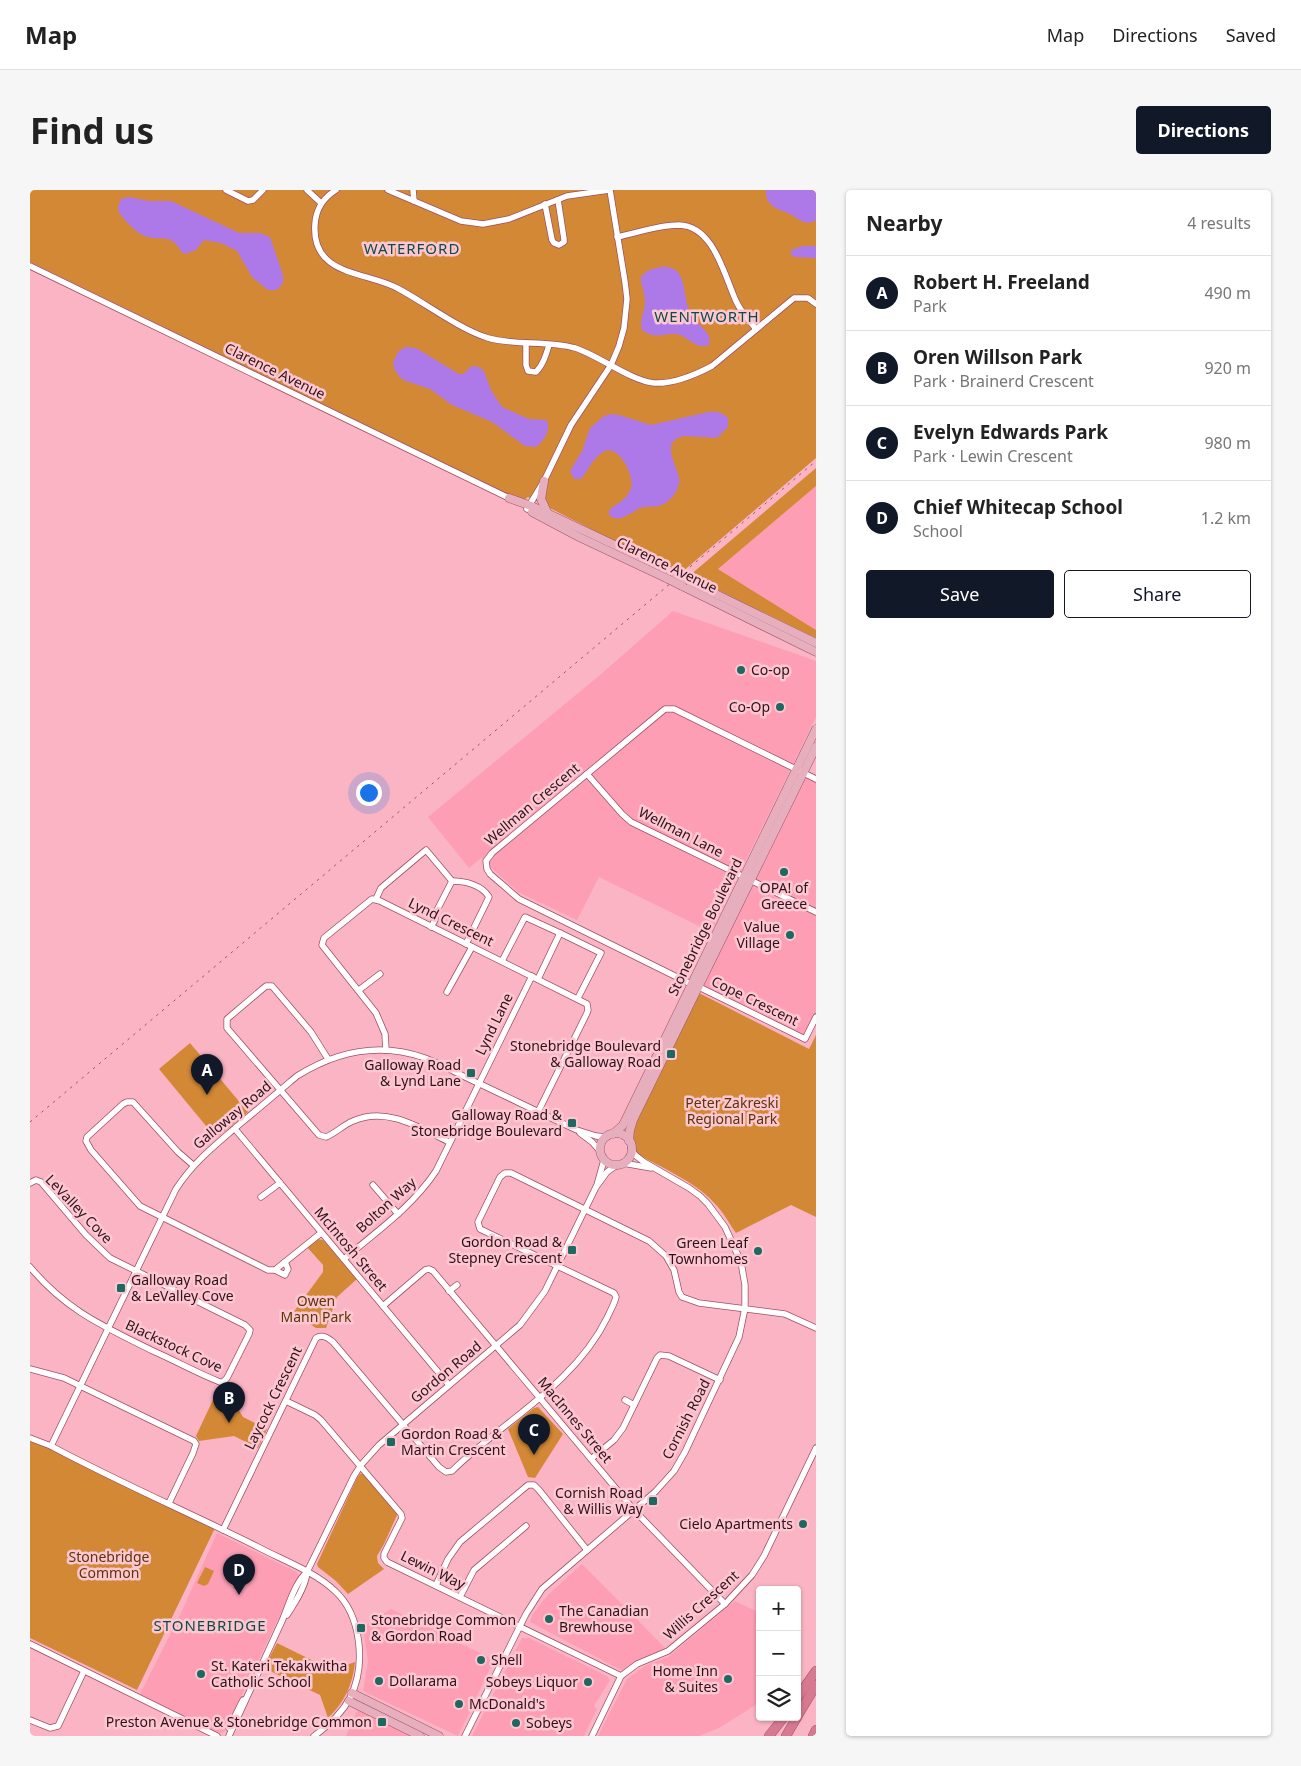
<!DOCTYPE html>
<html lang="en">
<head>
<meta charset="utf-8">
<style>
	body { margin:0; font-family:"Noto Sans",sans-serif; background:#f6f6f6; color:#222 }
	.controls { position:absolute; right:15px; bottom:15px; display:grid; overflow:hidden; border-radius:5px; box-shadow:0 1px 4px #0004 }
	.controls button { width:45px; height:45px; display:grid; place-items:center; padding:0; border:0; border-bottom:1px solid #e0e0e0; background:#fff; color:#222; font:25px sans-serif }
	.you { position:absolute; left:338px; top:602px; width:18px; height:18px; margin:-12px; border:4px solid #fff; border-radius:50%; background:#1a73e8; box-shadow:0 0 0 8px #1a73e833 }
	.badge { display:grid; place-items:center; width:32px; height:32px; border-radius:50%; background:#111827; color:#fff; font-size:16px; font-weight:700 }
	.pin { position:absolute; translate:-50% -41px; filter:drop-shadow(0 1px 2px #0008) }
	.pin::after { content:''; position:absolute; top:26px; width:18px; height:15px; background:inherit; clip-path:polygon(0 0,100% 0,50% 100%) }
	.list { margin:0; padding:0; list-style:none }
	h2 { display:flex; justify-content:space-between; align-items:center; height:65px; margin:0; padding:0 20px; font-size:21px }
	h2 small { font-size:16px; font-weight:400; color:#767676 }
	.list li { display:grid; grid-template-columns:32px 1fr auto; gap:15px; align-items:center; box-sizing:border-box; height:75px; padding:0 20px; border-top:1px solid #e0e0e0 }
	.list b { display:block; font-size:19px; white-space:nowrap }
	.list p { margin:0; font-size:16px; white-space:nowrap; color:#767676 }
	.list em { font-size:16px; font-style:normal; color:#767676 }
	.actions { display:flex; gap:10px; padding:15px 20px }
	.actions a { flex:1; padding:11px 0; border:1px solid #111827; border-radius:5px; text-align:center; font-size:18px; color:#111827 }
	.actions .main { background:#111827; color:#fff }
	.icon { flex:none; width:28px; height:28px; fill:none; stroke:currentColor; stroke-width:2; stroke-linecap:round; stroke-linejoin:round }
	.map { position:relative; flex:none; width:786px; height:1546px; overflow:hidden; border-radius:5px }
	header { display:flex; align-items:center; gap:30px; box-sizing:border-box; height:70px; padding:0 25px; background:#fff; border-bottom:1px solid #e0e0e0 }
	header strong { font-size:24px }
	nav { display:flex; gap:28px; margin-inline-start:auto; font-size:18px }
	.intro { display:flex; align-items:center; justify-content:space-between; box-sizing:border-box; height:120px; padding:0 30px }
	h1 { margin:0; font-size:35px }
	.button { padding:12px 22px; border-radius:5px; background:#111827; color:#fff; font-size:18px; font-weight:700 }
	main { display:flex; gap:30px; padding:0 30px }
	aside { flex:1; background:#fff; border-radius:5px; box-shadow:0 1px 4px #0004 }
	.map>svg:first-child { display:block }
	.built { fill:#fd9eb5 }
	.green { fill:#d38835 }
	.water { fill:#ad78e7 }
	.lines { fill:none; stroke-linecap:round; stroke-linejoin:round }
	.minor-casing { stroke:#9e5065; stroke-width:7 }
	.major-casing { stroke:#9d5567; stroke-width:9 }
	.highway-casing { stroke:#9d5567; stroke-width:10 }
	.minor { stroke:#fff; stroke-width:5.5 }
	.major { stroke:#e7afbd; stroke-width:8 }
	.highway { stroke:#d77a91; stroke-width:9 }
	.rail { stroke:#8e5c69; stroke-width:1; stroke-dasharray:2.5 5; stroke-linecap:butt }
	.major-bridge-casing { stroke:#9d5567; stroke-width:9; stroke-linecap:butt }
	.major-bridge { stroke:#e7afbd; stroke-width:8 }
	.poi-dot { fill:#1f6860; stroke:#fdc7d2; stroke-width:2 }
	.labels { text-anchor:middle; stroke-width:5; stroke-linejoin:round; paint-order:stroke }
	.street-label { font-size:14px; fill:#30111a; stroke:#fdc7d2 }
	.poi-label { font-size:14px; fill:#30111a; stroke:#fdc7d2; text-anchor:end }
	.park-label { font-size:14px; fill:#5b3507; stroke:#fdc7d2 }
	.neighbourhood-label { font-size:15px; letter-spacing:1px; fill:#0f4b45; stroke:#fdc7d2 }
</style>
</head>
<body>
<header>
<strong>Map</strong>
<nav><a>Map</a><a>Directions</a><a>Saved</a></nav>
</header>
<div class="intro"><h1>Find us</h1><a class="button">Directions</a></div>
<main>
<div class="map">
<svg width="786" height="1546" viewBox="0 0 786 1546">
	<rect width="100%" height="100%" fill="#fbb4c4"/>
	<g class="built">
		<polygon points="786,296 786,440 688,379"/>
		<polygon points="643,421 786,471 786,527 681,742 569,687 547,730 488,702 451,668 439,678 398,627 570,485"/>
		<polygon points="773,583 786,589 786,832 778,851 669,797"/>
		<polygon points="187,1343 267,1382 269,1386 194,1542 189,1543 110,1504 150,1425"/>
		<polygon points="552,1374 638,1461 595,1482 500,1432 503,1424 518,1405"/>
		<polygon points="705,1411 730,1423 730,1510 724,1516 689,1538 669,1546 568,1546 597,1489 615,1476 638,1467"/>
		<polygon points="361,1419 464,1470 428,1546 333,1501 338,1471 333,1437"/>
		<polygon points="492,1448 499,1448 577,1486 580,1490 564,1516 567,1519 554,1546 442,1546"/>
		<polygon points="328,1519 385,1546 316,1546"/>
	</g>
	<g class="green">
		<polygon points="0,0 786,0 786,268 652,382 628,370 626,372 498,307 494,310 480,305 0,72"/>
		<polygon points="786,278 786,296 688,379 786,440 786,448 659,386"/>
		<path d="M669,803L779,859L786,845V1027L761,1015L706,1043C700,1035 695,1025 688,1017C668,993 636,980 609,965C602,957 601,950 600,940Z"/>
		<polygon points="160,853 218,922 186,948 129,879"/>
		<polygon points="287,1049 293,1050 327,1089 307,1107 296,1138 286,1138 263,1123 293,1082 293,1075 277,1057"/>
		<polygon points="189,1197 195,1197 213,1227 237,1239 228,1258 204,1246 169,1251 166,1246"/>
		<polygon points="508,1217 533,1244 505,1288 498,1287 478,1239 504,1218"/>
		<polygon points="0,1250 17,1256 185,1338 107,1500 0,1448"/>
		<polygon points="334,1283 367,1322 367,1325 354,1354 347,1366 348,1373 354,1379 318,1404 306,1391 288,1377 287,1374 327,1288 330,1284"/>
		<polygon points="175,1377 184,1381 178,1394 174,1396 167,1393"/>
		<polygon points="211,1382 223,1390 207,1400 203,1398"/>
		<path d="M247,1453L302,1480L325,1472C323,1494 314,1513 298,1528L290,1505L234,1478Z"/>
	</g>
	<g class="water">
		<path d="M736,0H786V30C776,37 769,29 760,24C748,19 735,16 736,0Z"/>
		<path d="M99,7L119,11H141L209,43H230L240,47L253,85V93L247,100H238L222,87L207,61L191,53L174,50L166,60L155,64C149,61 148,54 142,51C136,47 130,49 123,48C111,47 102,38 95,30C88,22 86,19 91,9Z"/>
		<polygon points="773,56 786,56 786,68 765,67 761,65 761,60"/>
		<path d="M630,77C661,74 650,108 662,126C668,136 683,142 679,155C668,160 660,149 650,145C636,140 629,152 612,140C609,129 615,121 615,111C615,102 610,94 611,86L619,80Z"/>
		<path d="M375,157L386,158L429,184H433L442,176L449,177L454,181L461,200L472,217L499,229L516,230L518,233C519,243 514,251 506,257L495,256L462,232L422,215L400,199L373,190L365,181L363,173L368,162Z"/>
		<path d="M678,222C687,221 692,222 698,228V237L687,248L655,246C625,251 653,282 649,294C647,303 638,314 629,316C622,317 616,316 610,318C600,323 589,334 579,325V320C587,313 597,310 601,298C605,286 588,252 573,262C563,268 558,281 551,289H544L540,281L552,261L560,238L574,226L581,224L589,225L621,235Z"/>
	</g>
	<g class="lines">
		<defs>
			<g id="minor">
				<polyline points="196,0 218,11 223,10 233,0"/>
				<polyline points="277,0 291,13"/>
				<path d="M306,0C293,8 286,19 285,34C281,87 337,81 369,99C395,113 431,140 458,148C486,156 517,150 545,158C568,165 601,191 624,193C643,194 665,185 682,176L764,108H778L786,114"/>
				<polyline points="358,0 431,31 453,34 479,29 537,6 579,0"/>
				<polyline points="383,0 384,11"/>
				<polyline points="515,14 522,50 524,53 529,55 534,52 534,49 528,10"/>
				<path d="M587,47C607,43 628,35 649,35C684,36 694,85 706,111C711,122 719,130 726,139"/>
				<polyline points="0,76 479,308"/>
				<path d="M496,153V175L498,181L506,182C513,175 516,165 519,155"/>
				<polyline points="497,319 514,291 541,235 581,175 589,156 594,138 597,109 595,92 580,0"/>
				<polyline points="557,584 592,624 601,632 786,722"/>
				<polyline points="346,709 351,698 396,660 422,691"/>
				<path d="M401,737L405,730V724L422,691C435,691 452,695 459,707L436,754"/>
				<polyline points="472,771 495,727 530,743"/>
				<polyline points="508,789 530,743 571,763 548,808"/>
				<polyline points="661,794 489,709 460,684 457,679 456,671 462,663 635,519 644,519 786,589"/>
				<polyline points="669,797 775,849 786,827"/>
				<polyline points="329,800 350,784"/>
				<polyline points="417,802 442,757"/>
				<polyline points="356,860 355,844 346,823 292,755 294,748 342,709 350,711 557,814 558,820 557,823 508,922"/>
				<path d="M298,869L281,842L242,796H236L197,829V838L289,945L296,947C306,943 313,935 323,931C357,916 390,938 419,952"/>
				<polyline points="205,939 419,1195"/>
				<polyline points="550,943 562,952 570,961"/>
				<polyline points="593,973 621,978"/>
				<polyline points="163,975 148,962 103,912 97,912 93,914 57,947 56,951 61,960 110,1016 238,1080 245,1080 291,1043"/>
				<path d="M0,993L6,990L11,992L56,1045L80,1068L215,1135L220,1140L219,1144L197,1188L193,1192H190C167,1183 146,1171 123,1161C73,1136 37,1121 0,1077"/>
				<polyline points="343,995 368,1024"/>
				<polyline points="567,995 574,970"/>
				<polyline points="231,1007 250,993"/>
				<path d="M314,1069C346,1042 382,1017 406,981L502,786"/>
				<polyline points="245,1080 255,1085 258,1079 255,1072"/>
				<polyline points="419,1101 427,1095"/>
				<polyline points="353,1116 395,1080 399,1079 403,1081 604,1320 695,1414"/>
				<polyline points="0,1179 34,1188 164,1251 166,1254 163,1263 139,1313"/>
				<polyline points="595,1210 604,1215"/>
				<polyline points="256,1211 285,1225 291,1230 371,1324 372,1328 354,1364 354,1368 357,1372 591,1486"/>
				<path d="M0,1248L21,1256C88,1292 158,1322 226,1356C252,1370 284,1381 305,1401C332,1426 336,1476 320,1508C312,1523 298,1536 284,1546"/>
				<path d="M21,1256L146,999C163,973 182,958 205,938C226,921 247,903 267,886C307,861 350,852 395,868C414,875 431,886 450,894C482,909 514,925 547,940L566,946L577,947"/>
				<polyline points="561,1269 584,1250 593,1238 627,1168 630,1165 639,1166 690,1190"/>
				<path d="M193,1340L286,1148C293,1144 298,1148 303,1152L409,1277L416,1282L422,1281C473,1231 544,1195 577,1128C580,1121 584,1115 586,1107L584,1103L450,1039L448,1032L470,987L475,983H481L619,1051L636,1066L644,1080L649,1102L652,1107L669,1113L755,1124L786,1138"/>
				<polyline points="406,1395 418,1369 430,1352 498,1295 504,1295 509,1300 557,1360"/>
				<polyline points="430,1407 444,1380 496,1336"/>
				<path d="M257,1425C265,1413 276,1396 277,1382"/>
				<polyline points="0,1454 187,1546"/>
				<polyline points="0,1530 20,1538 28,1536 54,1481"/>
				<polyline points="199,1538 213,1510"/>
				<path d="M199,1546L252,1431C258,1417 265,1392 277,1382L324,1286L331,1275L349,1255L490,1135L515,1101L566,997L577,982L587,975"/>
				<polyline points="435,1546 496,1424 512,1399 625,1302 644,1281 655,1262 709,1147 715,1118 715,1095 711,1072 695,1037 678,1014 670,1006 659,998 614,972 605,965 601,958"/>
				<polyline points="562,1546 591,1486 607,1474 638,1461 695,1414 722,1385 734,1366 786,1258"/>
			</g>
			<g id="major">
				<polyline points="514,291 511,309 518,324"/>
				<polyline points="479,308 504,317 644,383"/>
				<polyline points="502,322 549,347 638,389"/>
				<polyline points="659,391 786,453"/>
				<polyline points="652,396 786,462"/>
				<circle cx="586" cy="959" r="16"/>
				<polyline points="583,944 593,935 786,539"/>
				<polyline points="599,951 600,940 603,930 786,557"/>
				<polyline points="322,1503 409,1546"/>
				<polyline points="319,1511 390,1546"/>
			</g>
			<g id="highway">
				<polyline points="767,1508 786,1481"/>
				<polyline points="767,1527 786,1495"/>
				<polyline points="739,1546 754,1527"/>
				<polyline points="756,1546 767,1527"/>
				<polyline points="783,1546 786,1540"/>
			</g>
		</defs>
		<use href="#minor" class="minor-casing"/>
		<use href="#major" class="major-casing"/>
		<use href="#highway" class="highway-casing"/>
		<use href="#minor" class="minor"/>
		<use href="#major" class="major"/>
		<use href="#highway" class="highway"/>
		<polyline class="rail" points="0,932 786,271"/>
		<defs>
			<g id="major-bridge">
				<polyline points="644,383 659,391"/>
				<polyline points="638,389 652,396"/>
			</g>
		</defs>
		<use href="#major-bridge" class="major-bridge-casing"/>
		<use href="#major-bridge" class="major-bridge"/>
	</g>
	<g class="poi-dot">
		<circle cx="711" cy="480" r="5"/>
		<circle cx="750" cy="517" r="5"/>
		<circle cx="754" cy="682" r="5"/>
		<circle cx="760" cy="745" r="5"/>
		<rect x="636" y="859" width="10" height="10" rx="2.5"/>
		<rect x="436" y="878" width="10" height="10" rx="2.5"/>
		<rect x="537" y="928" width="10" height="10" rx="2.5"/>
		<rect x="537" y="1055" width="10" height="10" rx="2.5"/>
		<circle cx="728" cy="1061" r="5"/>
		<rect x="86" y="1093" width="10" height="10" rx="2.5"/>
		<rect x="356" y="1247" width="10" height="10" rx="2.5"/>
		<rect x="618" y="1306" width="10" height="10" rx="2.5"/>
		<circle cx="773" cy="1334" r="5"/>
		<circle cx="519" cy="1429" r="5"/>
		<rect x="326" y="1433" width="10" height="10" rx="2.5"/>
		<circle cx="451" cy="1470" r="5"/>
		<circle cx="171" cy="1484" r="5"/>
		<circle cx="698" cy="1489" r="5"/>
		<circle cx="349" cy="1491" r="5"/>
		<circle cx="558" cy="1492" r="5"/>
		<circle cx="429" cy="1514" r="5"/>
		<rect x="347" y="1527" width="10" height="10" rx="2.5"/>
		<circle cx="486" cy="1533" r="5"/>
	</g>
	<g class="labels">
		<g class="street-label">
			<text transform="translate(245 181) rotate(26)" y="5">Clarence Avenue</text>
			<text transform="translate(637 375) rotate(26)" y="5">Clarence Avenue</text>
			<text transform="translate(502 614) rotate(-40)" y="5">Wellman Crescent</text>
			<text transform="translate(651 642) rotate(27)" y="5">Wellman Lane</text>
			<text transform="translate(421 732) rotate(26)" y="5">Lynd Crescent</text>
			<text transform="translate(675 737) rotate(-64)" y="5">Stonebridge Boulevard</text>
			<text transform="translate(725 811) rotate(26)" y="5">Cope Crescent</text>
			<text transform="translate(464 834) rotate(-64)" y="5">Lynd Lane</text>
			<text transform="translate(202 925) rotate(-40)" y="5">Galloway Road</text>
			<text transform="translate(356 1015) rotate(-42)" y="5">Bolton Way</text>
			<text transform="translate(49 1019) rotate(46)" y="5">LeValley Cove</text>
			<text transform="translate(321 1059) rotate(50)" y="5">McIntosh Street</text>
			<text transform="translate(144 1156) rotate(25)" y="5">Blackstock Cove</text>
			<text transform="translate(416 1182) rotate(-40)" y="5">Gordon Road</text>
			<text transform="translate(243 1208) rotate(-64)" y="5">Laycock Crescent</text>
			<text transform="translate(656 1229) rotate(-63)" y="5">Cornish Road</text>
			<text transform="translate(545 1230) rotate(50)" y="5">MacInnes Street</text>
			<text transform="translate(403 1380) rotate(26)" y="5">Lewin Way</text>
			<text transform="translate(671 1415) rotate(-42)" y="5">Willis Crescent</text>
		</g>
		<g class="poi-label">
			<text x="721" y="485" text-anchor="start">Co-op</text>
			<text x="740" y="522">Co-Op</text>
			<text x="754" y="703" text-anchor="middle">OPA! of<tspan x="754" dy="16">Greece</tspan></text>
			<text x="750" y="742">Value<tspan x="750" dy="16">Village</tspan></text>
			<text x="631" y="861">Stonebridge Boulevard<tspan x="631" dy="16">&amp; Galloway Road</tspan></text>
			<text x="431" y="880">Galloway Road<tspan x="431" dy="16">&amp; Lynd Lane</tspan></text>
			<text x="532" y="930">Galloway Road &amp;<tspan x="532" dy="16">Stonebridge Boulevard</tspan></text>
			<text x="532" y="1057">Gordon Road &amp;<tspan x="532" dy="16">Stepney Crescent</tspan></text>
			<text x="718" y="1058">Green Leaf<tspan x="718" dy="16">Townhomes</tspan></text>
			<text x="101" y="1095" text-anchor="start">Galloway Road<tspan x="101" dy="16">&amp; LeValley Cove</tspan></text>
			<text x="371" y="1249" text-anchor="start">Gordon Road &amp;<tspan x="371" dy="16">Martin Crescent</tspan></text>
			<text x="613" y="1308">Cornish Road<tspan x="613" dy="16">&amp; Willis Way</tspan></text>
			<text x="763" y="1339">Cielo Apartments</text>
			<text x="529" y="1426" text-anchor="start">The Canadian<tspan x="529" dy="16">Brewhouse</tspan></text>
			<text x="341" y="1435" text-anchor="start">Stonebridge Common<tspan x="341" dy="16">&amp; Gordon Road</tspan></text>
			<text x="461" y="1475" text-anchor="start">Shell</text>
			<text x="181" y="1481" text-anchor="start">St. Kateri Tekakwitha<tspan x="181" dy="16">Catholic School</tspan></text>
			<text x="688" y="1486">Home Inn<tspan x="688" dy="16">&amp; Suites</tspan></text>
			<text x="359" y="1496" text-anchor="start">Dollarama</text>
			<text x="548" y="1497">Sobeys Liquor</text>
			<text x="439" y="1519" text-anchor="start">McDonald's</text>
			<text x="342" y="1537">Preston Avenue &amp; Stonebridge Common</text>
			<text x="496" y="1538" text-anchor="start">Sobeys</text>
		</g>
		<g class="park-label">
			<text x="702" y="918">Peter Zakreski<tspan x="702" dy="16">Regional Park</tspan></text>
			<text x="286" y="1116">Owen<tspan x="286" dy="16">Mann Park</tspan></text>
			<text x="79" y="1372">Stonebridge<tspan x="79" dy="16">Common</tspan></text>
		</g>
		<g class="neighbourhood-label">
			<text x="382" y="64">WATERFORD</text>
			<text x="677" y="132">WENTWORTH</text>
			<text x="180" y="1441">STONEBRIDGE</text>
		</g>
	</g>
</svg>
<div class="controls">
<button>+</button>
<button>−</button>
<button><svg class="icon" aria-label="layers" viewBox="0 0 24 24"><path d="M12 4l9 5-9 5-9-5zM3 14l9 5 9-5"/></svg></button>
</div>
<div class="you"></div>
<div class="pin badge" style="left:177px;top:905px">A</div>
<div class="pin badge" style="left:199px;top:1233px">B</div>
<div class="pin badge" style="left:504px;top:1265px">C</div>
<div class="pin badge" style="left:209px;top:1405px">D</div>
</div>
<aside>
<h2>Nearby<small>4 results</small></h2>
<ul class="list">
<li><span class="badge">A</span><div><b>Robert H. Freeland</b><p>Park</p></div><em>490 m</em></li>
<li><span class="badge">B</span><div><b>Oren Willson Park</b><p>Park · Brainerd Crescent</p></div><em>920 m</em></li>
<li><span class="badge">C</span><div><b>Evelyn Edwards Park</b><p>Park · Lewin Crescent</p></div><em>980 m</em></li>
<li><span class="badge">D</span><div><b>Chief Whitecap School</b><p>School</p></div><em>1.2 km</em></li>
</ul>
<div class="actions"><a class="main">Save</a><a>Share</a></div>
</aside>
</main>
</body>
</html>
